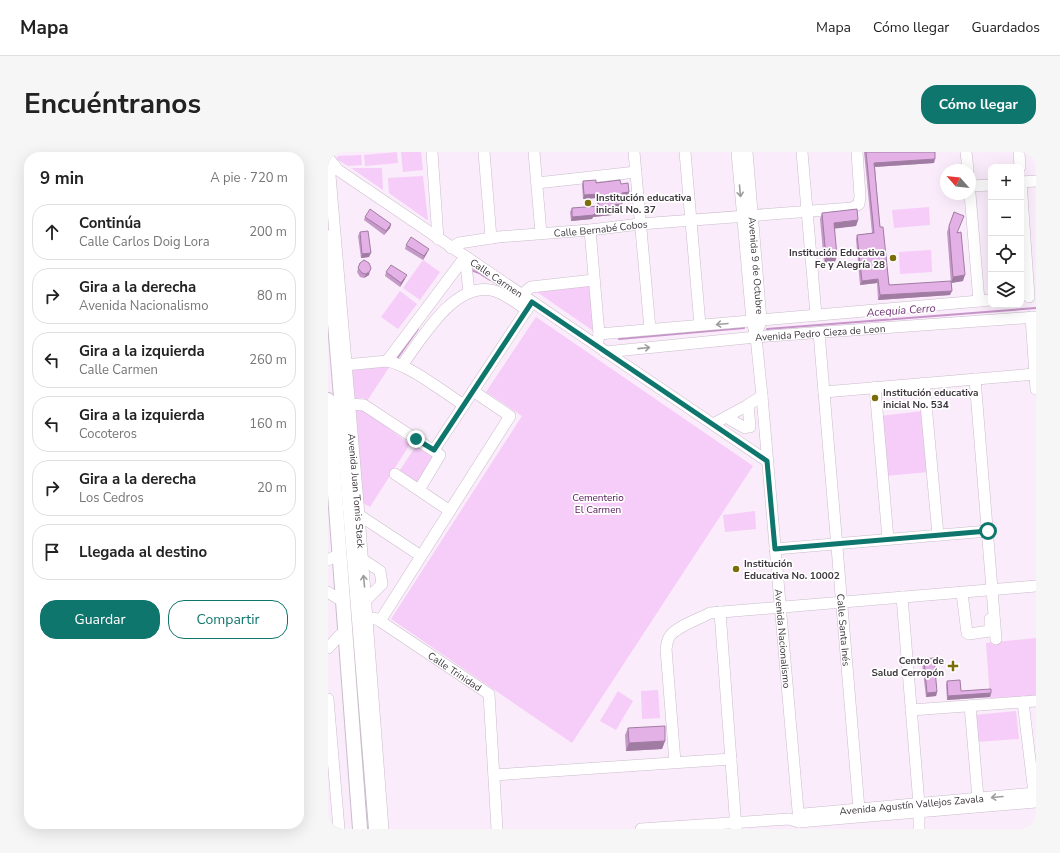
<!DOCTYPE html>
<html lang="es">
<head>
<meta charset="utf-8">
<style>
	body { margin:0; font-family:"Nunito Sans",sans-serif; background:#f6f6f6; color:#222 }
	.controls { position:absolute; right:12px; top:12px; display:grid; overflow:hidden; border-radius:8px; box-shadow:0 4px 16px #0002 }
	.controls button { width:36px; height:36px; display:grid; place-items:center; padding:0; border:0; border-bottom:1px solid #e0e0e0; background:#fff; color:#222; font:20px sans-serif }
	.compass { position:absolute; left:612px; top:12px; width:36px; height:36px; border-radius:50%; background:#fff; box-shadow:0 4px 16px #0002; rotate:297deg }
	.stop { position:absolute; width:12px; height:12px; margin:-9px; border:3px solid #0f766e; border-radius:50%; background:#fff }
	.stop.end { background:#0f766e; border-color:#fff; box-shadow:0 1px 4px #0008 }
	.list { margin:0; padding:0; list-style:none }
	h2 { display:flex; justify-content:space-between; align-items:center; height:52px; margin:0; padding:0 16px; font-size:17px }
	h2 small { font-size:13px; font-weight:400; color:#767676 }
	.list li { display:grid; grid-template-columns:26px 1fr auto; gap:12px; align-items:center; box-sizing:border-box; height:56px; margin:0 8px 8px; padding:0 8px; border:1px solid #e0e0e0; border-radius:16px }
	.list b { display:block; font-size:15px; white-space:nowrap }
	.list p { margin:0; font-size:13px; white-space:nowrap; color:#767676 }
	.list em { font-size:13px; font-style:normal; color:#767676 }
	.actions { display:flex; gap:8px; padding:12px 16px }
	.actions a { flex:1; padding:9px 0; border:1px solid #0f766e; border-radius:16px; text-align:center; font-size:14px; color:#0f766e }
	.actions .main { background:#0f766e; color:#fff }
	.icon { flex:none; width:22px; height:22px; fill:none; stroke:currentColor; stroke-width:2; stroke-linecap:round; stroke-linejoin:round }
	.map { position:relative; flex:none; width:708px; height:677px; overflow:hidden; border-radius:16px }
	header { display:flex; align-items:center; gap:24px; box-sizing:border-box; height:56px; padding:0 20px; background:#fff; border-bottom:1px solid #e0e0e0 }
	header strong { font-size:19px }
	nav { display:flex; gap:22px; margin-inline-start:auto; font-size:14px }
	.intro { display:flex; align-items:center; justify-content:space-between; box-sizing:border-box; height:96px; padding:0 24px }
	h1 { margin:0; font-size:28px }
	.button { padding:10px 18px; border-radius:16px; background:#0f766e; color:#fff; font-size:14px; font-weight:700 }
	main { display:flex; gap:24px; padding:0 24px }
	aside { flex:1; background:#fff; border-radius:16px; box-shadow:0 4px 16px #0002 }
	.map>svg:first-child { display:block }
	.green { fill:#f6ccf8 }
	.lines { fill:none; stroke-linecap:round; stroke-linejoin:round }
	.stream { stroke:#c794c9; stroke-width:2 }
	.minor-casing { stroke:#cabdcb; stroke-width:12 }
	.major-casing { stroke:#cabdcb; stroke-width:16 }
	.minor { stroke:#fff; stroke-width:11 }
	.major { stroke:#fff; stroke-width:14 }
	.wall { fill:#c498c7 }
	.shaded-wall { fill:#a07ca2 }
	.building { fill:#e4b1e7; stroke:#a07ca2 }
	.oneway { stroke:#9e9c9e }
	.route { stroke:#0f766e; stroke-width:5 }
	.poi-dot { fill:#7b6e0a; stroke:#fff; stroke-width:1.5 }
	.labels { text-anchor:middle; stroke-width:3.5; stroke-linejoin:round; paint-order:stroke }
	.poi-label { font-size:10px; font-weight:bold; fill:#3e383e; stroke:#fff; text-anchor:start }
	.street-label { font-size:10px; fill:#3e383e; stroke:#fff }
	.park-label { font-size:10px; fill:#521556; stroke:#fff }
	.water-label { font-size:11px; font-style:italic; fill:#733677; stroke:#fff }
</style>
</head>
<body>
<header>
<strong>Mapa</strong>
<nav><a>Mapa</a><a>Cómo llegar</a><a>Guardados</a></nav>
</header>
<div class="intro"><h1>Encuéntranos</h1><a class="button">Cómo llegar</a></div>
<main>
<aside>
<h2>9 min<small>A pie · 720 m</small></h2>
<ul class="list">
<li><svg class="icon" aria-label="ahead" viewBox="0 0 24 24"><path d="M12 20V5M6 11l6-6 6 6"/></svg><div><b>Continúa</b><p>Calle Carlos Doig Lora</p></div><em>200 m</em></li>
<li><svg class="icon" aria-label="right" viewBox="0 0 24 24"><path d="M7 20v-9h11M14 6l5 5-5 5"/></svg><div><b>Gira a la derecha</b><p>Avenida Nacionalismo</p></div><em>80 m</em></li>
<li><svg class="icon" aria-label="left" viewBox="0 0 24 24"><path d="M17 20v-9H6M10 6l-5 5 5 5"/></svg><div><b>Gira a la izquierda</b><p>Calle Carmen</p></div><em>260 m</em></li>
<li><svg class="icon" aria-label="left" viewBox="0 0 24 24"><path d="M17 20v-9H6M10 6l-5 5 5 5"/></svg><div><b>Gira a la izquierda</b><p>Cocoteros</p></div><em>160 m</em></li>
<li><svg class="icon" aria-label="right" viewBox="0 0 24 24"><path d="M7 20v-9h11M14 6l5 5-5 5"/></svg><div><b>Gira a la derecha</b><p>Los Cedros</p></div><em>20 m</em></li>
<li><svg class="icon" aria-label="arrive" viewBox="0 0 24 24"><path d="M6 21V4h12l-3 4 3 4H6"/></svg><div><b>Llegada al destino</b></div></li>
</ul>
<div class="actions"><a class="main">Guardar</a><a>Compartir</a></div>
</aside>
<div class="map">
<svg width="708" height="677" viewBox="0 0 708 677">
	<rect width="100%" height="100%" fill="#faecfa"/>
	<g class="green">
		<polygon points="69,0 70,11 37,14 36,3"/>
		<polygon points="73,0 93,0 95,18 75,20"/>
		<polygon points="33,3 34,13 20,14 8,7 10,4"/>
		<polygon points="23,16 54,16 55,38"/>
		<polygon points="95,24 100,68 99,68 61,41 60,26"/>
		<polygon points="601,55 602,73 566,76 564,58"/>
		<polygon points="603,98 604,120 572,122 571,100"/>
		<polygon points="95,108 112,120 92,148 75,136"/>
		<polygon points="263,131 267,178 264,178 206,138"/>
		<polygon points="72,139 89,152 70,177 53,165"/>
		<polygon points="208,165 425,314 244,591 63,467 194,264 158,240"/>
		<polygon points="62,214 39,249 35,246 27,247 24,219 25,218"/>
		<polygon points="28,257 35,258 82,292 42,355 33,350"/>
		<polygon points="595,259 601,320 557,324 552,264"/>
		<polygon points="88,294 107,307 88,334 70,321"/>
		<polygon points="427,359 428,377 397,380 395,363"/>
		<polygon points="708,486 708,544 662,546 658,491"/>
		<polygon points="330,538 332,566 314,567 313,539"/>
		<polygon points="290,539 305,549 288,578 272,569"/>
		<polygon points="688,559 691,587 648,590 646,563"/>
	</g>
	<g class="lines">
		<g class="stream">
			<polyline points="143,118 151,121 162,128"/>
			<polyline points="439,177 708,156"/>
			<polyline points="291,187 416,176"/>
			<polyline points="68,208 90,177"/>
		</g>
		<defs>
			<g id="minor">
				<path id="s1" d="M0,0L31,363L55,677"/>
				<polyline points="104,0 110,87"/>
				<polyline points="156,0 163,86"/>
				<polyline points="206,0 213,81"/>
				<polyline points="306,0 322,177"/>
				<polyline points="357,0 372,173"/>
				<path id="s2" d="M409,0L424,169L428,185L434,244L471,670"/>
				<path id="s3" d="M419,0L433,168L431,175"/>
				<polyline points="474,0 488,163"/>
				<polyline points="638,0 640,18"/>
				<polyline points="691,0 692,15"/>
				<path id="s4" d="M1,7L10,18L439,309"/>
				<polyline points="693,30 701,145"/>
				<polyline points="693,30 708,29"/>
				<polyline points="209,31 308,20"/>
				<polyline points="642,34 663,33"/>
				<polyline points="642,42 651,149"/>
				<polyline points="262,78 271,182 270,189"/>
				<path id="s5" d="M123,96L131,91L170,85L262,78L312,72L524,56L531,52L532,44L529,0"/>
				<polyline points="140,106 138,113 141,140"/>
				<polyline points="193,143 203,135 266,128"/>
				<polyline points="703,165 708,237"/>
				<path id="s6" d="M491,181L531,657"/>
				<polyline points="271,182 663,148"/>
				<path id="s7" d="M277,200L428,185L708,165"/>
				<polyline points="59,209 137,105"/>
				<path d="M17,213L59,209C82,213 115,240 136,253"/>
				<path d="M74,213C94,187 127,127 167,139C177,142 190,152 199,158"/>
				<polyline points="647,227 668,487"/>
				<polyline points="596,231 610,383"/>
				<polyline points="547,235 560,387"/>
				<polyline points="496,240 707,222"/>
				<polyline points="21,252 36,253 112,303 91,338"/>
				<polyline points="398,265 420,253"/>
				<polyline points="385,272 398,265 417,276"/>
				<polyline points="422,275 420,253 434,244"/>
				<polyline points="106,298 204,150"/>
				<polyline points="67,322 122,359"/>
				<polyline points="31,363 93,404"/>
				<polyline points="447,397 660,379"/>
				<polyline points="34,407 52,419 54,432 38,448"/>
				<polyline points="0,408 6,405"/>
				<polyline points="0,440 9,446"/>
				<polyline points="634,441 639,481 641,482 662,479 662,467"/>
				<polyline points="574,445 591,652 591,677"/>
				<polyline points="392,460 408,676"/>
				<path id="s8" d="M46,466L52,469L161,542L169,677"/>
				<polyline points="52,469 182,264 145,239"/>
				<polyline points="0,496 12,483"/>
				<polyline points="0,547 11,677"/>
				<polyline points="695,550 706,641"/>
				<polyline points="642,554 650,646"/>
				<polyline points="583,558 708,549"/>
				<path d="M347,610L338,497C339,492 339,488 342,484C348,475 371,467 382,461L708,434"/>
				<polyline points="166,623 403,607"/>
				<path id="s9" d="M476,662L708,641"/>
				<polyline points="313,677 461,667 471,670 708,650"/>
			</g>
			<g id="major">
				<polyline points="0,85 48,677"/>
				<polyline points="0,248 32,677"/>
			</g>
		</defs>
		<use href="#minor" class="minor-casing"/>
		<use href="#major" class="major-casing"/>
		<use href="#minor" class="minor"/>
		<use href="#major" class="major"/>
	</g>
	<g class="wall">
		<polygon points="536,0 607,0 606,11 547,15 552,75 561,133 622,143 550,148 549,131 532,133 528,87 529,83 544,81"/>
		<polygon points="255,29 293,32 301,40 300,43 294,44 293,56 285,57 285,59 284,63 265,65 264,67 243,69 242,60 244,56 269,54 269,46 255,47 254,33"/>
		<polygon points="626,60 630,81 635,129 623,131 619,80"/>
		<polygon points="494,61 530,68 528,74 507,76 507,110 496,111 492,67"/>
		<polygon points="37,65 63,72 62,76 56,83 36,68"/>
		<polygon points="32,80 41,105 33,106 30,84"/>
		<polygon points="78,93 99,101 95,108 77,97"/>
		<polygon points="32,111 41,123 36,126 32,125 29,120"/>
		<polygon points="58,120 77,127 72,135 57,124"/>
		<polygon points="596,507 609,540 608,544 598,545 594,511"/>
		<polygon points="619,529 633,539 663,541 662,545 619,548 618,533"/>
		<polygon points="300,576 337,589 334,597 298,599 297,583"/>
	</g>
	<g class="shaded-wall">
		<polygon points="607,7 606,11 545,15 546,11"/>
		<polygon points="301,40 300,43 292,44 294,41"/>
		<polygon points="270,42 269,46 255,47 256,43"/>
		<polygon points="294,52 293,56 283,57 285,53"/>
		<polygon points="285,59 284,63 265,65 264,67 243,69 244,65 266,62"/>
		<polygon points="530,68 528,74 504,77 506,71"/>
		<polygon points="63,72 62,76 56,83 58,79"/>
		<polygon points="101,97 99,101 95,108 96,104"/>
		<polygon points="43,101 41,105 33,106 34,102"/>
		<polygon points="509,104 507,110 496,111 498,105"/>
		<polygon points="42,119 41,123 36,126 38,122"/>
		<polygon points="79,123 77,127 72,135 73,131"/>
		<polygon points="637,123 635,129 623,131 625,125"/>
		<polygon points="550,127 549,131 532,133 534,129"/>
		<polygon points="624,139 622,143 550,148 552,143"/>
		<polygon points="609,540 608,544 598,545 599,541"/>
		<polygon points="663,541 662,545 619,548 620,544"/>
		<polygon points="337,589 334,597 298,599 301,591"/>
	</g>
	<g class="building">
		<polygon points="538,0 607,0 607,7 546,11 552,75 555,75 561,133 623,129 624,139 552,143 550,127 534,129 529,83 546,81"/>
		<polygon points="268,28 268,31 292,28 293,32 300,31 301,40 294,41 294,52 285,53 285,59 266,62 266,63 244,65 244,56 271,54 270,42 256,43 255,29"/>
		<polygon points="42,57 63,72 58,79 37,65"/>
		<polygon points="529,57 530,68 506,71 509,104 498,105 494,61"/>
		<polygon points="626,60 636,64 629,81 633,80 637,123 625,125 621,74"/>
		<polygon points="40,79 43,101 34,102 32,80"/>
		<polygon points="83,85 101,97 96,104 78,93"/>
		<polygon points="36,108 41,111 43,116 42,119 38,122 34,121 30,116 32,111"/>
		<polygon points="63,113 79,123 73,131 58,120"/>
		<polygon points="606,506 609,540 599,541 596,507"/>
		<polygon points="632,528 633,539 663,537 663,541 620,544 619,529"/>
		<polygon points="337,574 337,589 301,591 300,576"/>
	</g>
	<defs><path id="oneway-shaft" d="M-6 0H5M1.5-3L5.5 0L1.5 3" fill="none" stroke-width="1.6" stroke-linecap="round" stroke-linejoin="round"/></defs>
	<g class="oneway">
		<use href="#oneway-shaft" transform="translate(412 39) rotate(85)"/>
		<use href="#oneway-shaft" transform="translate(394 172) rotate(175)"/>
		<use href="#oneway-shaft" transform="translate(316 196) rotate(-6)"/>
		<use href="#oneway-shaft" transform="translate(36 429) rotate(-95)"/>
		<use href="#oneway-shaft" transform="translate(669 645) rotate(175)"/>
	</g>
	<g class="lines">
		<polyline class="route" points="88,287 106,298 204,150 439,309 447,397 660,379"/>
	</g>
	<g class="poi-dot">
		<circle cx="260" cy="51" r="4"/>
		<circle cx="565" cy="106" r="4"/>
		<circle cx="547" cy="246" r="4"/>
		<circle cx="408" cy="417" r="4"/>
		<path d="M623 508h4v4h4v4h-4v4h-4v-4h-4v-4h4z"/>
	</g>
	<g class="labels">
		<g class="poi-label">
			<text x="268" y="49">Institución educativa<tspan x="268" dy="12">inicial No. 37</tspan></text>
			<text x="557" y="104" text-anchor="end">Institución Educativa<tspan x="557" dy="12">Fe y Alegría 28</tspan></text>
			<text x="555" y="244">Institución educativa<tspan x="555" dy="12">inicial No. 534</tspan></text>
			<text x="416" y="415">Institución<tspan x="416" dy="12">Educativa No. 10002</tspan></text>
			<text x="616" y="512" text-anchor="end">Centro de<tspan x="616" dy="12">Salud Cerropón</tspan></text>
		</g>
		<g class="street-label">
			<text dy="4" stroke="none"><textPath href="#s5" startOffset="152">Calle Bernabé Cobos</textPath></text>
			<text dy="4" stroke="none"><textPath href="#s3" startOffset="114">Avenida 9 de Octubre</textPath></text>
			<text dy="4" stroke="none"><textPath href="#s4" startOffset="206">Calle Carmen</textPath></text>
			<text dy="4" stroke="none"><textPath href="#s7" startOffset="216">Avenida Pedro Cieza de Leon</textPath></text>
			<text dy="4" stroke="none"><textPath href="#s1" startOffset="340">Avenida Juan Tomis Stack</textPath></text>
			<text dy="4" stroke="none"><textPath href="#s6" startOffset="298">Calle Santa Inés</textPath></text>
			<text dy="4" stroke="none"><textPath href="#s2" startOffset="489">Avenida Nacionalismo</textPath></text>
			<text dy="4" stroke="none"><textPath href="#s8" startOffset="97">Calle Trinidad</textPath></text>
			<text dy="4" stroke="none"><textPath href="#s9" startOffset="108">Avenida Agustín Vallejos Zavala</textPath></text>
		</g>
		<g class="park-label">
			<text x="270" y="349">Cementerio<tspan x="270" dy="12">El Carmen</tspan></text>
		</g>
		<g class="water-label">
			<text transform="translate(573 158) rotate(-4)" y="4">Acequia Cerro</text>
		</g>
	</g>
</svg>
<div class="controls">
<button>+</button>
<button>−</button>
<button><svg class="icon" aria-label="locate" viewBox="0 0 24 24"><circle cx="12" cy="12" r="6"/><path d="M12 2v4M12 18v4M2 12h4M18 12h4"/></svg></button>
<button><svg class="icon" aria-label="layers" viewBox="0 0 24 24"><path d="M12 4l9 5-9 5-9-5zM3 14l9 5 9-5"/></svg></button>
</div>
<svg class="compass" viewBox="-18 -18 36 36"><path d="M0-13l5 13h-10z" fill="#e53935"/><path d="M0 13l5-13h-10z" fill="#767676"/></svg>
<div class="stop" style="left:660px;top:379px"></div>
<div class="stop end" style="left:88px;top:287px"></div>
</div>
</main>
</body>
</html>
